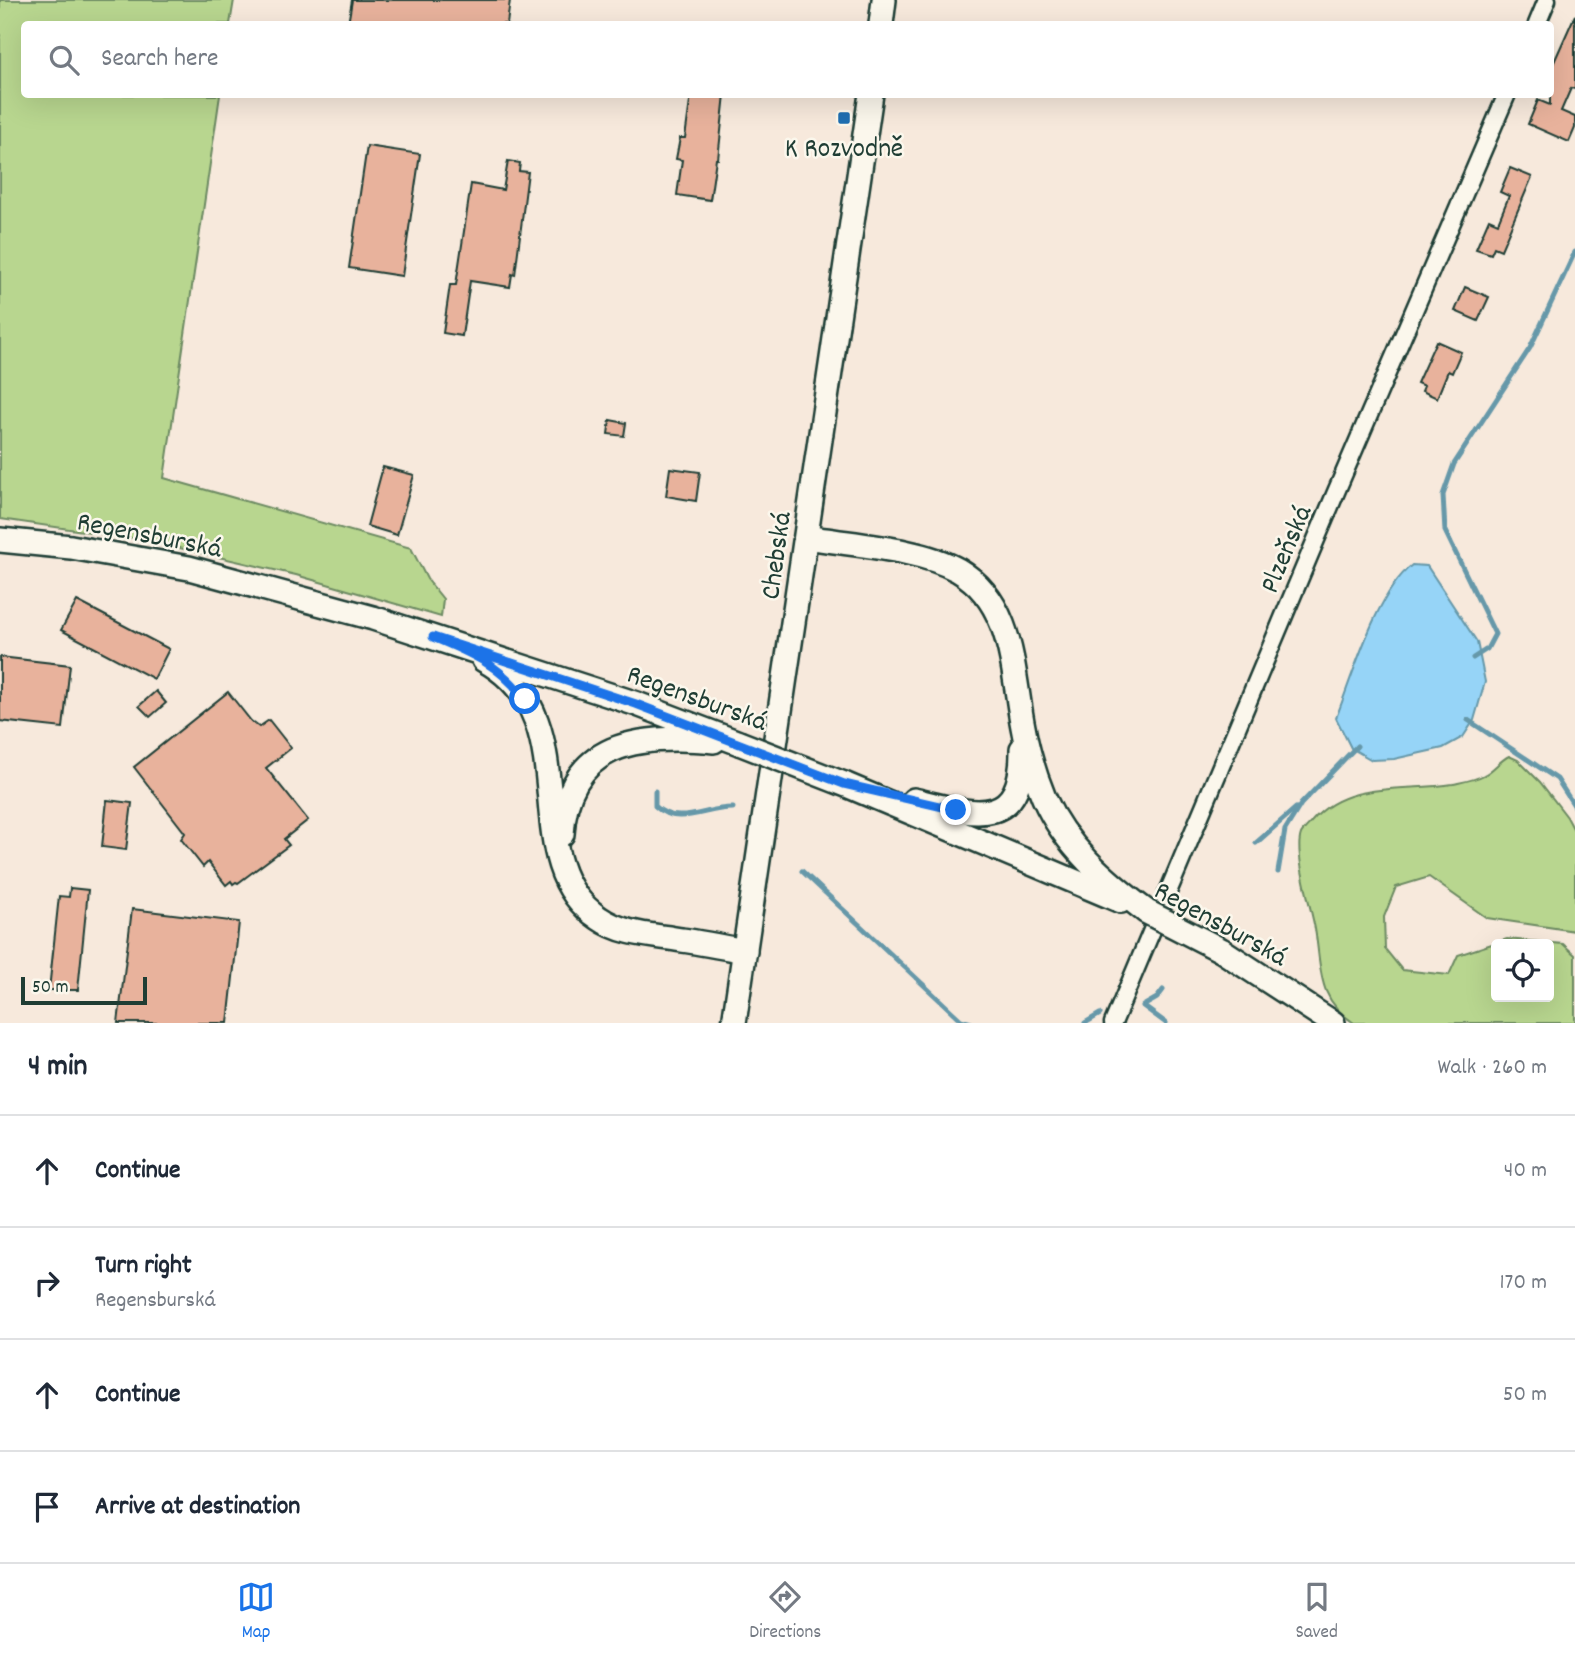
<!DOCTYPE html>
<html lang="en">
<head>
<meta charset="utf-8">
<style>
	body { margin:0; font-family:Dekko,sans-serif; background:#f6f6f7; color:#1f2937 }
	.controls { position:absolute; right:21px; bottom:21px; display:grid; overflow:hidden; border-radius:7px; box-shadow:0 7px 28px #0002 }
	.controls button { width:63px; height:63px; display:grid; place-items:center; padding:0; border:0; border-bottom:2px solid #e0e1e3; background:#fff; color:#1f2937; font:35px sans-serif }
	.scale { position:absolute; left:21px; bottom:18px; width:126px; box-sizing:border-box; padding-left:7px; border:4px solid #1f3d34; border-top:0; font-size:19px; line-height:24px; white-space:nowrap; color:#1f3d34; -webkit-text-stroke:5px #fbf7ec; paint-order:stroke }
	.stop { position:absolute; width:21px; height:21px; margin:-16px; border:5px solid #1a73e8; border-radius:50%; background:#fff }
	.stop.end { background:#1a73e8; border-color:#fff; box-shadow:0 2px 7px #0008 }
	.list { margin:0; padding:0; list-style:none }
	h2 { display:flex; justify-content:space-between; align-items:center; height:91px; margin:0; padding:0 28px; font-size:30px }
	h2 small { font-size:23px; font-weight:400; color:#747a83 }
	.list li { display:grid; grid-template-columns:46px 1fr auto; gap:21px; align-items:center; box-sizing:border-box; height:112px; padding:0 28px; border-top:2px solid #e0e1e3 }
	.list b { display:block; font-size:26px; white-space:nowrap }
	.list p { margin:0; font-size:23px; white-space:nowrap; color:#747a83 }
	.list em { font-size:23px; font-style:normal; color:#747a83 }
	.icon { flex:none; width:38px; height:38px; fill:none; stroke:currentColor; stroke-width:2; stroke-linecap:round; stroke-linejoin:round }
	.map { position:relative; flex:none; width:1575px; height:1023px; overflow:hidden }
	.search { position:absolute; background:#fff; box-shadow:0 7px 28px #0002; left:21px; right:21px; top:21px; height:77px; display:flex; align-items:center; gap:18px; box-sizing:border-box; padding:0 24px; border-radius:7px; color:#747a83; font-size:26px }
	.sheet { height:539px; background:#fff }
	nav { display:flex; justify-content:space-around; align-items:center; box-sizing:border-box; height:98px; border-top:2px solid #e0e1e3; background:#fff; font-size:19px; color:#747a83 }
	nav a { display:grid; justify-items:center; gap:4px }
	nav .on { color:#1a73e8 }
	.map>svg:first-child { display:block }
	.green { fill:#b8d68f; stroke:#6c8a62; stroke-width:2; fill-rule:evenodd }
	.water { fill:#96d4f7; stroke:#6698a9; stroke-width:2 }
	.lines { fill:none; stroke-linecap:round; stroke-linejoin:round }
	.stream { stroke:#6698a9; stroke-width:5 }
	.building { fill:#e8b29c; stroke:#1f3d34; stroke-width:2 }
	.street-casing { stroke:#1f3d34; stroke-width:21 }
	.secondary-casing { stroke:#1f3d34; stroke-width:28 }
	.street { stroke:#fbf7ec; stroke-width:16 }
	.secondary { stroke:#fbf7ec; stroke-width:23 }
	.secondary-bridge-casing { stroke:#1f3d34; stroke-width:28; stroke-linecap:butt }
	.secondary-bridge { stroke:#fbf7ec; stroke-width:23 }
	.route { stroke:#1a73e8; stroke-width:9 }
	.poi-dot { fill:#1f6fb2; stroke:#fbf7ec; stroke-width:2.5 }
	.labels { text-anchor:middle; stroke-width:5; stroke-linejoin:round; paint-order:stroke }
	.poi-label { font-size:28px; fill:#1f3d34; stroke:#fbf7ec }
	.street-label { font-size:28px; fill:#1f3d34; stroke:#fbf7ec }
</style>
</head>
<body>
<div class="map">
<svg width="1575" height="1023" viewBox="0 0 1575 1023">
	<rect width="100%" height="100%" fill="#f7e9dc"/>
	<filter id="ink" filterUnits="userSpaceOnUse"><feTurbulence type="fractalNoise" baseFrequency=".0143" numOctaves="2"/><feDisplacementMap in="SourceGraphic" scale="14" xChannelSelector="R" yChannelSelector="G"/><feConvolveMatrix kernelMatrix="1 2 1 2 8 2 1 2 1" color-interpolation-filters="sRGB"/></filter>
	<g filter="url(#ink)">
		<g class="green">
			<polygon points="0,0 234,0 230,24 24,24 24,94 220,95 164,478 411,548 427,579 443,599 441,617 296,575 145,540 0,519"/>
			<path d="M1509,756L1518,760L1540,782L1567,817L1575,832V931L1487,918L1429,877L1396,887L1384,917L1385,949L1402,970L1449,975L1458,955L1507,939L1563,944L1575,955V1023H1354C1316,998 1322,969 1315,929C1311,907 1294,853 1301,834C1303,830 1309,825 1312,821C1347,780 1406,792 1453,784C1462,782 1475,780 1484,775C1493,771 1499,761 1509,756ZM1496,944H1549V997H1496Z"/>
		</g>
		<path class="water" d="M1412,565L1427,566L1477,642L1485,682L1474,720L1463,737L1443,748L1394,759L1372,760L1351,748L1336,718C1353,675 1376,593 1412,565Z"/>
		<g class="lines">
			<g class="stream">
				<polyline points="1473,658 1487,649 1495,634 1445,531 1443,495 1454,464 1530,348 1575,252"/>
				<polyline points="1468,720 1557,779 1575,807"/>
				<path d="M655,791V806C678,828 706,807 733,808"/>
				<polyline points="1256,843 1296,808"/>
				<polyline points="802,871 961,1020 971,1023"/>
				<polyline points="1278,872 1285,830 1301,804 1357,746"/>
				<polyline points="1163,990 1157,998 1143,1006 1166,1023"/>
				<polyline points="1085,1023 1100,1014"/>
			</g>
		</g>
		<g class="building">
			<polygon points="352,0 510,0 507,24 348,24"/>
			<polygon points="1575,15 1575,89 1571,88 1561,111 1575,117 1575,128 1569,142 1528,124 1538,100 1550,105 1550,71"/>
			<polygon points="691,94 725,94 718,159 716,159 710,200 677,195 682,160 676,159 680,138 685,138"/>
			<polygon points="367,146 420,154 402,276 349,268"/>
			<polygon points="508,161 520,163 519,171 528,172 515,275 512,274 510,287 470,281 462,336 443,333 450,285 456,285 471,184 503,190"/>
			<polygon points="1510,168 1532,177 1501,250 1494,247 1491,254 1476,249 1489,219 1498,223 1509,196 1500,192"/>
			<polygon points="1465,287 1489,297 1478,321 1455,311"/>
			<polygon points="1436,341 1461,352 1452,373 1448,371 1437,398 1422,391 1424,386 1417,383"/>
			<polygon points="610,420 626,423 624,436 608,434"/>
			<polygon points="383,467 414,475 397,535 367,526"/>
			<polygon points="670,468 700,472 696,501 666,496"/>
			<polygon points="77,601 169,649 154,679 61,630"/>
			<polygon points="0,657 70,665 63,728 0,721"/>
			<polygon points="156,691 166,703 150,717 139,706"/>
			<polygon points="228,692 251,721 259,727 269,720 291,748 266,768 308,820 284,839 289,845 238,883 236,882 233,884 231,881 226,885 208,862 203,867 181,839 185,833 134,767"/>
			<polygon points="107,800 132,803 126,850 102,847"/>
			<polygon points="70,888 88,890 78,990 49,990 59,896 69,897"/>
			<polygon points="132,909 239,922 228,1023 118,1023"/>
		</g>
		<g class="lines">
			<defs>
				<g id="street">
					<polyline points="1537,24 1547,0"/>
					<polyline points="1113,1023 1336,492 1507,94"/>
				</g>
				<g id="secondary">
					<polyline points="881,24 884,0"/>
					<path d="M807,537C852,545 919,548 958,570C1014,603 1012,671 1023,727C1027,750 1035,776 1044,798C1065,846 1106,881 1147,912"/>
					<polyline points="0,540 71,547 189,568 373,618 637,704 739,743"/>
					<path d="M484,660C591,719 512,860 599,918C623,935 654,935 682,940C703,943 724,947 745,951"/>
					<polyline points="844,784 1121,901"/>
					<path d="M914,800C972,814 1023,832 1022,749"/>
					<path d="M562,834C567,741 640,734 714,741"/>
					<polyline points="1221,950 1333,1023"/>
					<polyline points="734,1023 871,94"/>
				</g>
			</defs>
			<use href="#street" class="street-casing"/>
			<use href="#secondary" class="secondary-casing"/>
			<use href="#street" class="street"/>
			<use href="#secondary" class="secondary"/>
			<defs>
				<g id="secondary-bridge">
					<polyline points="739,743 844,784"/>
					<polyline points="1147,912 1221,950"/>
				</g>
			</defs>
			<use href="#secondary-bridge" class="secondary-bridge-casing"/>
			<use href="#secondary-bridge" class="secondary-bridge"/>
		</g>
	</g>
	<g class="lines" filter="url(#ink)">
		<path class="route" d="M525,699C500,665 472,653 433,637L636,704L844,784L956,810"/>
	</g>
	<rect class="poi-dot" x="837" y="111" width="14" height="14" rx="3.5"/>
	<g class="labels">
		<g class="poi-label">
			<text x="844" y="156">K Rozvodně</text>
		</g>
		<g class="street-label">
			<text transform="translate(150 533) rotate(11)" y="10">Regensburská</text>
			<text transform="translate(1284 548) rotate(-67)" y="10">Plzeňská</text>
			<text transform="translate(774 555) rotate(-82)" y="10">Chebská</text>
			<text transform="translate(698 696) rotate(20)" y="10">Regensburská</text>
			<text transform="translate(1222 922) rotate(29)" y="10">Regensburská</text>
		</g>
	</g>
</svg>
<div class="controls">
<button><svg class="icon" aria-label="locate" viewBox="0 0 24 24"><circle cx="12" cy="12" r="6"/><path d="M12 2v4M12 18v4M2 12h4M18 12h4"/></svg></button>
</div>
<div class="scale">50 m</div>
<div class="stop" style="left:525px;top:699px"></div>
<div class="stop end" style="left:956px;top:810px"></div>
<div class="search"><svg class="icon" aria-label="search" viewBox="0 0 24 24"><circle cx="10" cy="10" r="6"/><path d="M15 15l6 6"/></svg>Search here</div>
</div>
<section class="sheet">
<h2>4 min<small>Walk · 260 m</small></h2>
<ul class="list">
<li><svg class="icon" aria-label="ahead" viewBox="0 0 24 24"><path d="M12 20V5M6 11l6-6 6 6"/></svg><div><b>Continue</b></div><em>40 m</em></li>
<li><svg class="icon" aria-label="right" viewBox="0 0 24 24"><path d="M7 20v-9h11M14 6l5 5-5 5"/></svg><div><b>Turn right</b><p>Regensburská</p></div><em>170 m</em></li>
<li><svg class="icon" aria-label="ahead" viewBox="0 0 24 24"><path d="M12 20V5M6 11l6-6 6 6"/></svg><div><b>Continue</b></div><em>50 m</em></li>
<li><svg class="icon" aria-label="arrive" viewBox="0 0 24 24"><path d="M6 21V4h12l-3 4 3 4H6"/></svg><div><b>Arrive at destination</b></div></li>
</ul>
</section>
<nav>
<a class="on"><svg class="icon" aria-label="map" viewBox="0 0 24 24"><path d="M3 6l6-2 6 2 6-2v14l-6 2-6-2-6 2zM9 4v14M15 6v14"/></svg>Map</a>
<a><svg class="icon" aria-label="directions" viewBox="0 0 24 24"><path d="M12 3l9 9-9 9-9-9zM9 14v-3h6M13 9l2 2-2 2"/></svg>Directions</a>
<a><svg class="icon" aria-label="saved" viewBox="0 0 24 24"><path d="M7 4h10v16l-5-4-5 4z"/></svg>Saved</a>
</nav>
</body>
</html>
